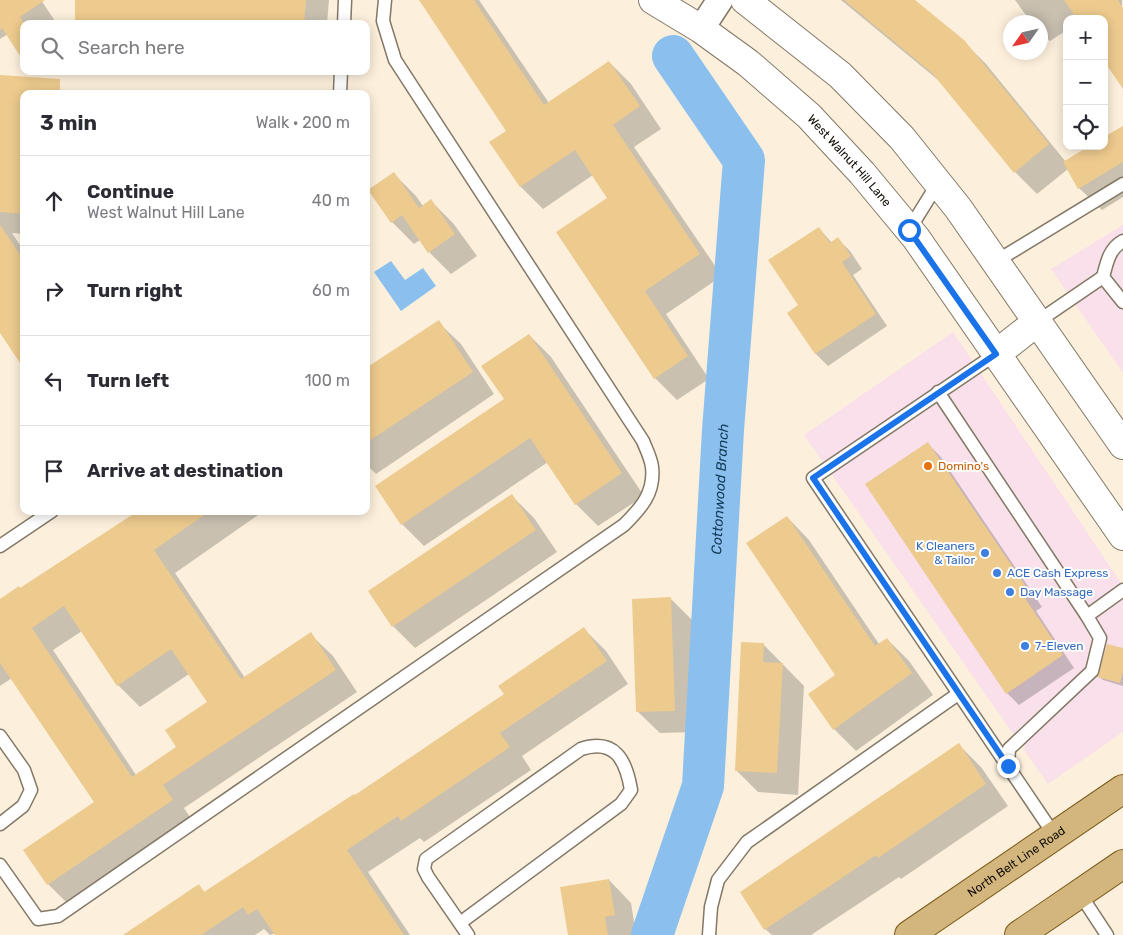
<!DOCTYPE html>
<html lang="en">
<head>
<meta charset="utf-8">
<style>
	body { margin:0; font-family:Rubik,sans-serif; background:#f7f7f7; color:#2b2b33 }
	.controls { position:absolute; right:15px; top:15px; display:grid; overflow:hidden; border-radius:10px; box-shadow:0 2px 12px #0003 }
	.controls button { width:45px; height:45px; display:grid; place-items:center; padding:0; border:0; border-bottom:1px solid #e1e1e2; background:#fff; color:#2b2b33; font:25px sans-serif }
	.compass { position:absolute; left:1003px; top:15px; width:45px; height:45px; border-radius:50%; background:#fff; box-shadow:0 2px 12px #0003; rotate:236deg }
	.stop { position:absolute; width:15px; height:15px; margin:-11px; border:4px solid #1a73e8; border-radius:50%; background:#fff }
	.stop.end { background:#1a73e8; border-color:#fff; box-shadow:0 1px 5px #0008 }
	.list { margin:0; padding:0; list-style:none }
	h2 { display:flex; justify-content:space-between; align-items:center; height:65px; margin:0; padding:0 20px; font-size:21px }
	h2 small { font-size:16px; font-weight:400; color:#7c7c81 }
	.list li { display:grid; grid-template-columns:32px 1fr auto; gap:15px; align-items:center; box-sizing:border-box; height:90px; padding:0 20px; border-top:1px solid #e1e1e2 }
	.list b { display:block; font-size:19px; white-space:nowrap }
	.list p { margin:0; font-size:16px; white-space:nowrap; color:#7c7c81 }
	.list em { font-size:16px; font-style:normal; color:#7c7c81 }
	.icon { flex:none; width:28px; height:28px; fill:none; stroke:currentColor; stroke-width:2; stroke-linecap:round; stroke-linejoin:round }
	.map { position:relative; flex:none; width:1123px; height:935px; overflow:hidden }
	.search { position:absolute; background:#fff; box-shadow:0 2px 12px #0003; left:20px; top:20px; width:350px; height:55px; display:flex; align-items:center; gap:12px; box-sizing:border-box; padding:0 18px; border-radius:10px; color:#7c7c81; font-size:19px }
	.panel { position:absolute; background:#fff; box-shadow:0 2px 12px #0003; left:20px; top:90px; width:350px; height:425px; border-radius:10px }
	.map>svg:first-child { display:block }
	.commercial { fill:#f9e0ea }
	.water { fill:#8bc0ee }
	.shadow { fill:#0003; fill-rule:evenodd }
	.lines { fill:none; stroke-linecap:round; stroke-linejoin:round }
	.river { stroke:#8bc0ee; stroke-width:42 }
	.building { fill:#edca8e; fill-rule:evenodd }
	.lane-casing { stroke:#837866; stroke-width:15 }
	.street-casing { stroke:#837866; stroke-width:28 }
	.secondary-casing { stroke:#837866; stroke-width:30 }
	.primary-casing { stroke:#7c5b1c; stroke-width:30 }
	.lane { stroke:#fff; stroke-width:12 }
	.street { stroke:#fff; stroke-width:25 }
	.secondary { stroke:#fff; stroke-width:28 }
	.primary { stroke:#d3b67d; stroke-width:28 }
	.route { stroke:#1a73e8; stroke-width:6 }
	.food-dot { fill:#e8710a; stroke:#fff; stroke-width:2 }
	.shop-dot { fill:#3f7fe0; stroke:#fff; stroke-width:2 }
	.labels { text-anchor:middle; stroke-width:4; stroke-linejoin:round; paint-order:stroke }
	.street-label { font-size:12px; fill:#110d07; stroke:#fff }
	.food-label { font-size:12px; fill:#c56008; stroke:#fff; text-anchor:start }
	.shop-label { font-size:12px; fill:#366cbe; stroke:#fff; text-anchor:start }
	.water-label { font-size:14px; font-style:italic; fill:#133b59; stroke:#fff }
</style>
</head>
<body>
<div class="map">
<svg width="1123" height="935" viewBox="0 0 1123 935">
	<rect width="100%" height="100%" fill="#fcf0dc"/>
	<g class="commercial">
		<polygon points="1123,225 1123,373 1051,269"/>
		<polygon points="953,332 1123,586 1123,732 1048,784 804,435"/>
	</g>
	<polygon class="water" points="391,261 405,280 423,268 436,286 401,311 374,272"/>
	<g class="shadow">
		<polygon points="0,0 41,0 57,24 24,24 0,39"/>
		<polygon points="76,0 329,0 327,24 77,24"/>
		<polygon points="427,0 479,0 549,103 609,62 631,84 661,129 634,147 722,276 666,314 709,379 677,400 655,378 609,198 593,175 543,209 521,187 491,142 508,131"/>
		<polygon points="841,0 913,0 963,41 986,64 1066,162 1104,146 1123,127 1123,197 1102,210 1079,188 1068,169 1037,194 1015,172 943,84"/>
		<polygon points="1015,0 1122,0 1123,87 1104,19 1067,19 1067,30 1050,41 1040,32 1040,22 1031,22"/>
		<polygon points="0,76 24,94 24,234 12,233 24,251 24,367 0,331"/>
		<polygon points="394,174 416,196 423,206 431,201 453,223 477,256 451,274 429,252 420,240 414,244 392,222"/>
		<polygon points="819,228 832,243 838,239 850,251 862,269 853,275 887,326 828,366 816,354 789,313 800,305"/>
		<polygon points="438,322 461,344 494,394 376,474 366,464 366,370"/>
		<polygon points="529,335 551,357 644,496 598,526 576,504 548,462 424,546 402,524 505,399"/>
		<polygon points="928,444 940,456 1042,607 1036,611 1074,668 1019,705 1007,693"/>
		<polygon points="512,496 534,518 557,552 415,648 393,626"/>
		<path d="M140,511H264L175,573L245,678L310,634L333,656L357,692L184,808L194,823L70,906L48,884L95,803L12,678L0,686V601L21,589ZM82,631L118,685L140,707L189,674L208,702L178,747L136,775L53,650Z"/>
		<polygon points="787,517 809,540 879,644 887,639 909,661 933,695 856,751 834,729 837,675"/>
		<polygon points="671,599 693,621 697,732 660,733 637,711"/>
		<polygon points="584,629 606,651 628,684 522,756 531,770 424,842 420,838 368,872 410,935 277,935 276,933 270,935 264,929 255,935 126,935 199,886 205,893 355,796 505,694"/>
		<polygon points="763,644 804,686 798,795 758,792 736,770"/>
		<polygon points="1123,650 1123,686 1103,680 1099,677"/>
		<polygon points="958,744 981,767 1008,806 901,879 899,877 811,935 772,935 765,929"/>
		<polygon points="609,880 631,903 636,935 569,935"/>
	</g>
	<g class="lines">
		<path class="river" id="s1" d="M652,935L703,786L723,430L744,160L673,56"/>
	</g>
	<g class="building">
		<polygon points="0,0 45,0 20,17 24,23 24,62 2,28 0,30"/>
		<polygon points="75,0 306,0 304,24 75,24"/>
		<polygon points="419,0 474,0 544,105 609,61 640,106 613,125 700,254 645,291 688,356 654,379 556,232 607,198 575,150 520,187 489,142 506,131"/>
		<polygon points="844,0 915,0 964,40 1049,144 1014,173 932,73"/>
		<polygon points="1064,0 1118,0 1123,8 1123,89 1104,61 1104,19 1077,19"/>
		<polygon points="0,75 60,79 60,94 24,94 24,214 0,212"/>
		<polygon points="1123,126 1123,162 1078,189 1063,162 1089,146 1104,146 1104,137"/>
		<polygon points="394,172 419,208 431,199 455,234 428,253 402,215 391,223 368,190"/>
		<polygon points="0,225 24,260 24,369 0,333"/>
		<polygon points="819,227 830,243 838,237 851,256 842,262 876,314 815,354 787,313 798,305 768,260"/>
		<polygon points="439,320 473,372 366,443 366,368"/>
		<polygon points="529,334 622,473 575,505 530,438 401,525 375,486 504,399 481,366"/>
		<polygon points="928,442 1031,594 1025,598 1063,655 1006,694 865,484"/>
		<polygon points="512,494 536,530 392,627 368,591"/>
		<path d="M138,511H210L154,550L241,679L311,632L336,670L163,785L173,800L47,885L23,850L94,802L0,663V599L19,586L20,588ZM64,606L117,686L171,649L207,702L165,730L176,747L132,777L32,628Z"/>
		<polygon points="787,516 875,646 887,638 912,673 833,730 808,694 835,675 746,543"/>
		<polygon points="671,597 675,711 636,712 632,599"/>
		<polygon points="584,627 607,661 500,733 510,747 401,821 398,816 347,850 404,935 275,935 257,909 248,915 243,907 201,935 123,935 199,884 204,892 354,794 355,795 504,694 498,686"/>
		<polygon points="741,642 764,643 763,662 783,663 777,773 735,771"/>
		<polygon points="1107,644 1123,648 1123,672 1120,683 1097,677"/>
		<polygon points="959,743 986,784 878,858 876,855 764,930 740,892"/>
		<polygon points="609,879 615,915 605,917 608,935 568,935 560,887"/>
	</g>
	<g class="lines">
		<defs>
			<g id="lane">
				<polyline points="344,24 345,0"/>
				<polyline points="340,94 341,71"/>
				<polyline points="909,230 938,183"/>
				<polyline points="995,262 1123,184"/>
				<path d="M1103,277C1107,262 1109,249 1123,241"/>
				<polyline points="1037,322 1103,277 1123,302"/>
				<polyline points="996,354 813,478 1055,836"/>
				<polyline points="938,392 1087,616"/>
				<polyline points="0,546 52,511"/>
				<polyline points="0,736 24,770 31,790 23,806 0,824"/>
				<polyline points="1008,766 1009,749 1092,671 1100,638 1087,616 1123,590"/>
				<path d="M0,865L38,919L58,916L624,525C641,508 655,493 652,467C651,458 646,449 643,441L395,60L383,21L385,0"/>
				<polyline points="1080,894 1107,935"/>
				<path d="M460,923L621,804L631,790C626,760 615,738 581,749L426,859L424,869L428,877L468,935"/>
				<polyline points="709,935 711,907 718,880 747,842 958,694"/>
			</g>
			<polyline id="street" points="701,29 720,0"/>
			<g id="secondary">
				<path id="s2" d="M653,0L701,29L748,63L809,116L862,173L916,238L1123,536"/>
				<polyline points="745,0 840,75 902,138 958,208 1123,445"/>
				<polyline points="996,354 1037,322"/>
			</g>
			<g id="primary">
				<path id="s3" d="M909,935L1123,789"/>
				<polyline points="1019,935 1123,864"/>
			</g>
		</defs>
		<use href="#lane" class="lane-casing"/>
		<use href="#street" class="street-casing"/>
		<use href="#secondary" class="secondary-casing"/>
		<use href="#primary" class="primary-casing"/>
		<use href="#lane" class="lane"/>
		<use href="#street" class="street"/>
		<use href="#secondary" class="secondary"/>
		<use href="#primary" class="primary"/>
	</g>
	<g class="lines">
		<polyline class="route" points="909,230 996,354 813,478 1008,766"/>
	</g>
	<circle class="food-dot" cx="928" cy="466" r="5"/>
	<g class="shop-dot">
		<circle cx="985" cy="553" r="5"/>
		<circle cx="997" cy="573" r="5"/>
		<circle cx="1010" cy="592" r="5"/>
		<circle cx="1025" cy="646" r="5"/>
	</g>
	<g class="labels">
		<g class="street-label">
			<text dy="4" stroke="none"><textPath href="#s2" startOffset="255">West Walnut Hill Lane</textPath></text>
			<text dy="4" stroke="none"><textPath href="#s3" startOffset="130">North Belt Line Road</textPath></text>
		</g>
		<g class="food-label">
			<text x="938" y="470">Domino's</text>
		</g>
		<g class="shop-label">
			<text x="975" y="550" text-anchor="end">K Cleaners<tspan x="975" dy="14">&amp; Tailor</tspan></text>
			<text x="1007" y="577">ACE Cash Express</text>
			<text x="1020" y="596">Day Massage</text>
			<text x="1035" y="650">7-Eleven</text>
		</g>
		<g class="water-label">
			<text dy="5" stroke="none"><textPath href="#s1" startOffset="455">Cottonwood Branch</textPath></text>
		</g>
	</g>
</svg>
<div class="controls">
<button>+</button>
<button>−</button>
<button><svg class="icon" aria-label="locate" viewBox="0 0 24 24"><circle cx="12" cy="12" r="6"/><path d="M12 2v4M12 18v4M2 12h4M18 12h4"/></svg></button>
</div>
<svg class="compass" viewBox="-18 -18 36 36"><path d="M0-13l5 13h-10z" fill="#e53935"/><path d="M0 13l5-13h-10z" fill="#7c7c81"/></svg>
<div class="stop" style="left:909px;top:230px"></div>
<div class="stop end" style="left:1008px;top:766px"></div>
<div class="search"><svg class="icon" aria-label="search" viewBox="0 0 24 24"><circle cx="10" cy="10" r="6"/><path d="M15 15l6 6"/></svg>Search here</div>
<section class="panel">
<h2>3 min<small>Walk · 200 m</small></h2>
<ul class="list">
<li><svg class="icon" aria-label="ahead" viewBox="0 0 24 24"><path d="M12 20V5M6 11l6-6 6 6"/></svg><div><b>Continue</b><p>West Walnut Hill Lane</p></div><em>40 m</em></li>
<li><svg class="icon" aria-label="right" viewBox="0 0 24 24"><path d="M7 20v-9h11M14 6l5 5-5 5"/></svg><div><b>Turn right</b></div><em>60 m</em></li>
<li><svg class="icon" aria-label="left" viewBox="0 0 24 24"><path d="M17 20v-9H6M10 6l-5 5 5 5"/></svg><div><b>Turn left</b></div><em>100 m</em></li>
<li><svg class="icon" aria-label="arrive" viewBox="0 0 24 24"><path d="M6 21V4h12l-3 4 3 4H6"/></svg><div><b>Arrive at destination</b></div></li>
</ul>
</section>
</div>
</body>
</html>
